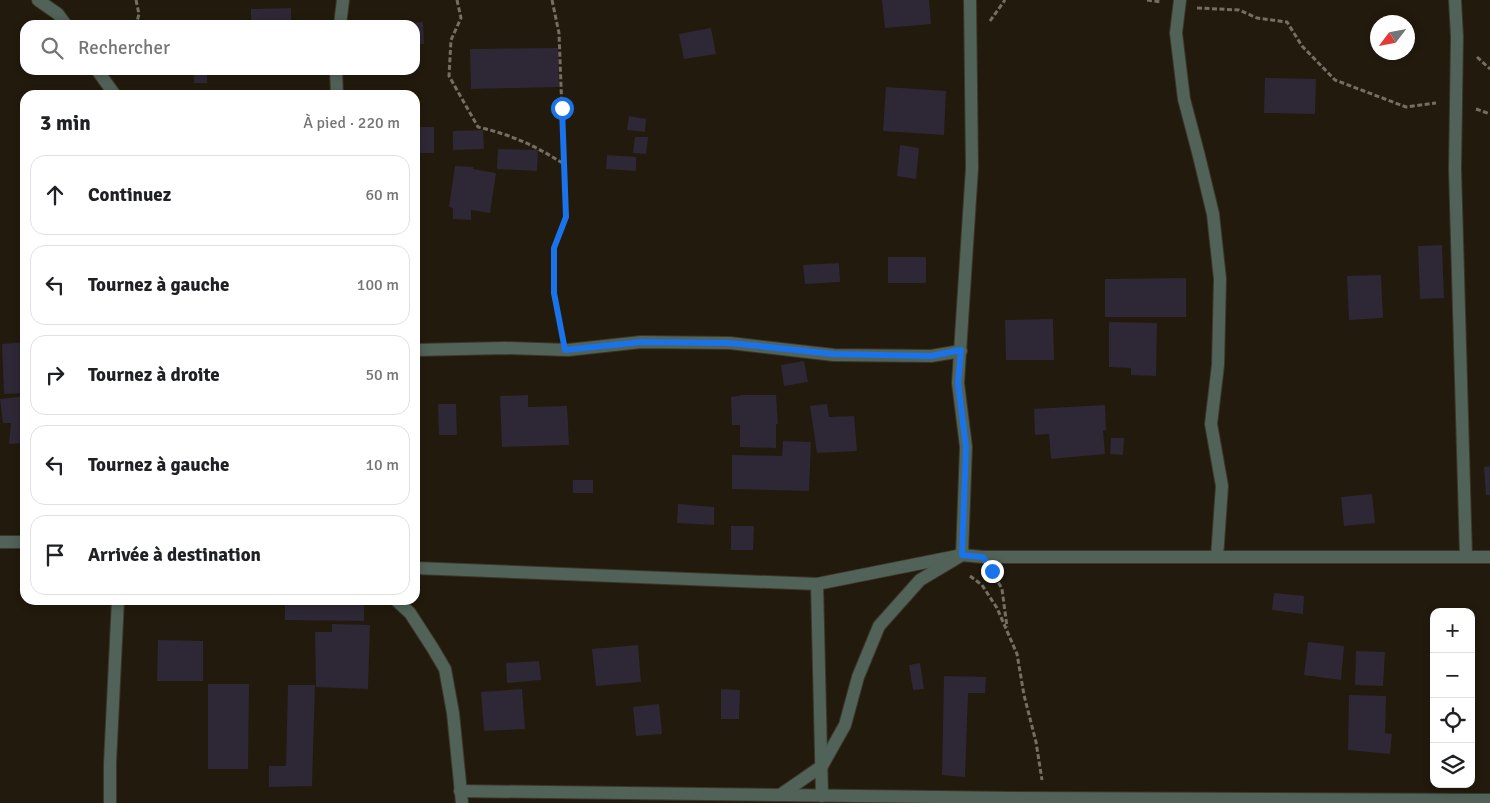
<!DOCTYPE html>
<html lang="fr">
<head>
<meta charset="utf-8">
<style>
	body { margin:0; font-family:Signika,sans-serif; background:#f6f6f6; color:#202124 }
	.controls { position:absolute; right:15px; bottom:15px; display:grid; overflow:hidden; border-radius:10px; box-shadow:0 2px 8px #0003 }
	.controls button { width:45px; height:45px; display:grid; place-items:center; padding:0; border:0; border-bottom:1px solid #e0e0e0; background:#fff; color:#202124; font:25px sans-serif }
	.compass { position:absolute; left:1370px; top:15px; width:45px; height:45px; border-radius:50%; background:#fff; box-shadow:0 2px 8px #0003; rotate:238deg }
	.stop { position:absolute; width:15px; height:15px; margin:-11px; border:4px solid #1a73e8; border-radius:50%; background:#fff }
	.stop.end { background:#1a73e8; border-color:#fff; box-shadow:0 1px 5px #0008 }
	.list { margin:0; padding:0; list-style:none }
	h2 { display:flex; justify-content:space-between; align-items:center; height:65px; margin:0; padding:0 20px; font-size:21px }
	h2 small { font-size:16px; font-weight:400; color:#757577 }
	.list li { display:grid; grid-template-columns:32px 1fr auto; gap:15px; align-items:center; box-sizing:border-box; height:80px; margin:0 10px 10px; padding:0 10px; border:1px solid #e0e0e0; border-radius:15px }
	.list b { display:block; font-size:19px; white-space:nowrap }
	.list em { font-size:16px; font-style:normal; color:#757577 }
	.icon { flex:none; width:28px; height:28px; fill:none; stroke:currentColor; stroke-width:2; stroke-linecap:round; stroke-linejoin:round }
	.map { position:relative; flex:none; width:1490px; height:803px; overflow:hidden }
	.search { position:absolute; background:#fff; box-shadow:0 2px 8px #0003; left:20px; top:20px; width:400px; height:55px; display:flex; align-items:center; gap:12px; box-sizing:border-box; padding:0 18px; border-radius:15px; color:#757577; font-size:19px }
	.panel { position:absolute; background:#fff; box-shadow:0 2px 8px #0003; left:20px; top:90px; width:400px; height:515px; border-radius:15px }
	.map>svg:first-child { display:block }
	.building { fill:#2e2735 }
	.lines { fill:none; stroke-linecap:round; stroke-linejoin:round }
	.minor-casing { stroke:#3d3528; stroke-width:14 }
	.path { stroke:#756e62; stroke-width:3; stroke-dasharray:5 2.5; stroke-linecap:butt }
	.minor { stroke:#516258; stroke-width:12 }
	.route { stroke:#1a73e8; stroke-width:6 }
</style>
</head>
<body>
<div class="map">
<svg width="1490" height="803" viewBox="0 0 1490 803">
	<rect width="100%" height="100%" fill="#221a0c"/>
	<g class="building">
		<polygon points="882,0 929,0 931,24 885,28"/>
		<polygon points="291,8 291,25 251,25 251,9"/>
		<polygon points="423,22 424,44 415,45 415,25 403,25 403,24"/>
		<polygon points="711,28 716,54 684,59 679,34"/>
		<polygon points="558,48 559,87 471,89 470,49"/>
		<rect x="194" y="70" width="13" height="13"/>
		<polygon points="1265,78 1316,79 1315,114 1264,113"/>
		<polygon points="886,87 946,91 944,135 883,131"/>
		<polygon points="629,116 646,119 645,132 627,130"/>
		<rect x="415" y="127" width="19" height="26"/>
		<polygon points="483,130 484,149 453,150 453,131"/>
		<polygon points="635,137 648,137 646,154 633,153"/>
		<polygon points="900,145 919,148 916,179 897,176"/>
		<polygon points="498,149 538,150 537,171 497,169"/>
		<polygon points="607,155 636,157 636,171 606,169"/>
		<polygon points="455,166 473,167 473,169 496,173 490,213 471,210 471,220 453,219 453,208 449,207"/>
		<polygon points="1442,245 1444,298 1420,299 1418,246"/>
		<rect x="888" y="257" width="38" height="26"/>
		<polygon points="839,263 840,282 805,284 803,265"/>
		<polygon points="1381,275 1383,318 1349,320 1347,276"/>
		<polygon points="1186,278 1186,317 1105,317 1105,279"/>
		<polygon points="1053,319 1054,360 1006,360 1005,320"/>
		<polygon points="1109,322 1157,323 1156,376 1131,375 1131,368 1109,367"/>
		<polygon points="25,342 25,393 4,394 2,344"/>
		<polygon points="804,361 808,382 784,386 781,365"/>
		<polygon points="528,395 528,407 567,406 569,445 502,447 500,396"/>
		<polygon points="740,395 776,395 778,424 776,424 776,448 740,447 740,425 732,425 731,397 740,396"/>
		<polygon points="25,396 25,443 9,444 11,423 3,423 0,399"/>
		<polygon points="438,404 456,404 457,435 439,435"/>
		<polygon points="827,404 829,417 854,416 857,451 817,453 810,406"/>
		<polygon points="1105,405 1106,430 1103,431 1105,454 1051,459 1049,434 1035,435 1034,409"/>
		<polygon points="1111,438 1124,438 1123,455 1110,454"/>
		<polygon points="783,441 811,442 809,491 732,489 732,455 782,456"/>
		<polygon points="1490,466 1490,495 1486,495 1484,467"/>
		<rect x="573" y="480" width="20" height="13"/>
		<polygon points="1372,494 1375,523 1344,526 1341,497"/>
		<polygon points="678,504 714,507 714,525 677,523"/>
		<polygon points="731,526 754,526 753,550 731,550"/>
		<polygon points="1274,593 1304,596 1303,614 1272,610"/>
		<polygon points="285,600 364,600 364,621 285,620"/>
		<polygon points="332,624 370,625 368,689 316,687 315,632 332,632"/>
		<polygon points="158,640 203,641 203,681 157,681"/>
		<polygon points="1308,642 1344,646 1341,680 1304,675"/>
		<polygon points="638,645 641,682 596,686 592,649"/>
		<polygon points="1356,651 1385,652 1383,686 1355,685"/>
		<polygon points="539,661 541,680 507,683 506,663"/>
		<polygon points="920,663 924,689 913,690 909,665"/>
		<polygon points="944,676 986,677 985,693 968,693 965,777 942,775"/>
		<polygon points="208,684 249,684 248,769 208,769"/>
		<polygon points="288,685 315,685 312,786 269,787 269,766 286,766"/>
		<polygon points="522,689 525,729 484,731 481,692"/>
		<polygon points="721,689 740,690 739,719 721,719"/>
		<polygon points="1349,695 1386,696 1385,733 1392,734 1390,754 1348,750"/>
		<polygon points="659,704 662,734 636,736 633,707"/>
	</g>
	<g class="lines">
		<defs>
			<g id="minor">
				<polyline points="38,0 58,14 66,25"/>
				<polyline points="1180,0 1176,33 1184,99 1199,156 1213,214 1220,279 1218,365 1211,424 1222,486 1217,557"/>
				<polyline points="1455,0 1457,37 1455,169 1466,557"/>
				<polyline points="340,25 343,0"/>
				<polyline points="97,70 115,95"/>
				<polyline points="336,70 337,95"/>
				<polyline points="415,350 505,348 568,350 641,342 730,343 834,355 931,356 961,351"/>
				<polyline points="0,542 25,542"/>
				<polyline points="415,568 817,584 962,555 983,557 1490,557"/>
				<polyline points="817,584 822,796"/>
				<polyline points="396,600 410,613 432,647 445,669 453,713 462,803"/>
				<polyline points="460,791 1013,798 1490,800"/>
				<polyline points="780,795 822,766 845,725 858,677 879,626 920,580 962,555 966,447 958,383 972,168 970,0"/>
				<polyline points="110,803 110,763 118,600"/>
			</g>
		</defs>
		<use href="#minor" class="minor-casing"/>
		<g class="path">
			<polyline points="136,0 139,14 136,25"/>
			<path d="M457,0L461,18L451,40L449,76L478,127C512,135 534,145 564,164"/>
			<polyline points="552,0 559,33 566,217 554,248 553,293 561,331"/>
			<polyline points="1147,0 1161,2"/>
			<polyline points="1197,8 1239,10 1257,18 1287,22 1302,46 1335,80 1406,107 1436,103"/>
			<polyline points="990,21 1005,0"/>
			<polyline points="1477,57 1490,69"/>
			<polyline points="1476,109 1490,114"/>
			<polyline points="970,576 982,585 997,608 1017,654 1024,695 1036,742 1042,780"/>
			<polyline points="995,576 1002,589 1007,627"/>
		</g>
		<use href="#minor" class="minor"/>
	</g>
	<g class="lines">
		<polyline class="route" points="562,108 566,217 554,248 554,293 565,350 641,342 730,343 834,354 931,356 961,350 958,383 966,447 962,555 983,557 992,571"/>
	</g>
</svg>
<div class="controls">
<button>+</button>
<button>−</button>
<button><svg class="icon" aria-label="locate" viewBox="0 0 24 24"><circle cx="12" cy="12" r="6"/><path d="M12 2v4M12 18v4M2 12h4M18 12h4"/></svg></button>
<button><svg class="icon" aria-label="layers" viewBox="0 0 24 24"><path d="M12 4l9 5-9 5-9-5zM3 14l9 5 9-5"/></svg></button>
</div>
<svg class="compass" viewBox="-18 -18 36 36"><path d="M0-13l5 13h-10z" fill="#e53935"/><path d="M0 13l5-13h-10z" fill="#757577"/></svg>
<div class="stop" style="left:562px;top:108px"></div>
<div class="stop end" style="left:992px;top:571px"></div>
<div class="search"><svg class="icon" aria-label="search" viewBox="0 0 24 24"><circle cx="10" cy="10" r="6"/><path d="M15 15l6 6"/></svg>Rechercher</div>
<section class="panel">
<h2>3 min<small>À pied · 220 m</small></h2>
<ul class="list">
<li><svg class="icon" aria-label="ahead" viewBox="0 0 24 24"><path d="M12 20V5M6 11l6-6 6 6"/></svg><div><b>Continuez</b></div><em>60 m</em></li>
<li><svg class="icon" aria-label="left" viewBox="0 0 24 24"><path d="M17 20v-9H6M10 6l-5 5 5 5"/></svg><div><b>Tournez à gauche</b></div><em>100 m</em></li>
<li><svg class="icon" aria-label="right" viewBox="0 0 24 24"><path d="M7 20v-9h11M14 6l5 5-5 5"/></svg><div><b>Tournez à droite</b></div><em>50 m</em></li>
<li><svg class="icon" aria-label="left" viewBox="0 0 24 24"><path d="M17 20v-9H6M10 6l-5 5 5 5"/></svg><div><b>Tournez à gauche</b></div><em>10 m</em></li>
<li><svg class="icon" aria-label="arrive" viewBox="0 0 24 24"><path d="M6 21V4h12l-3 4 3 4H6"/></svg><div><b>Arrivée à destination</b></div></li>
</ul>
</section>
</div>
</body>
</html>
